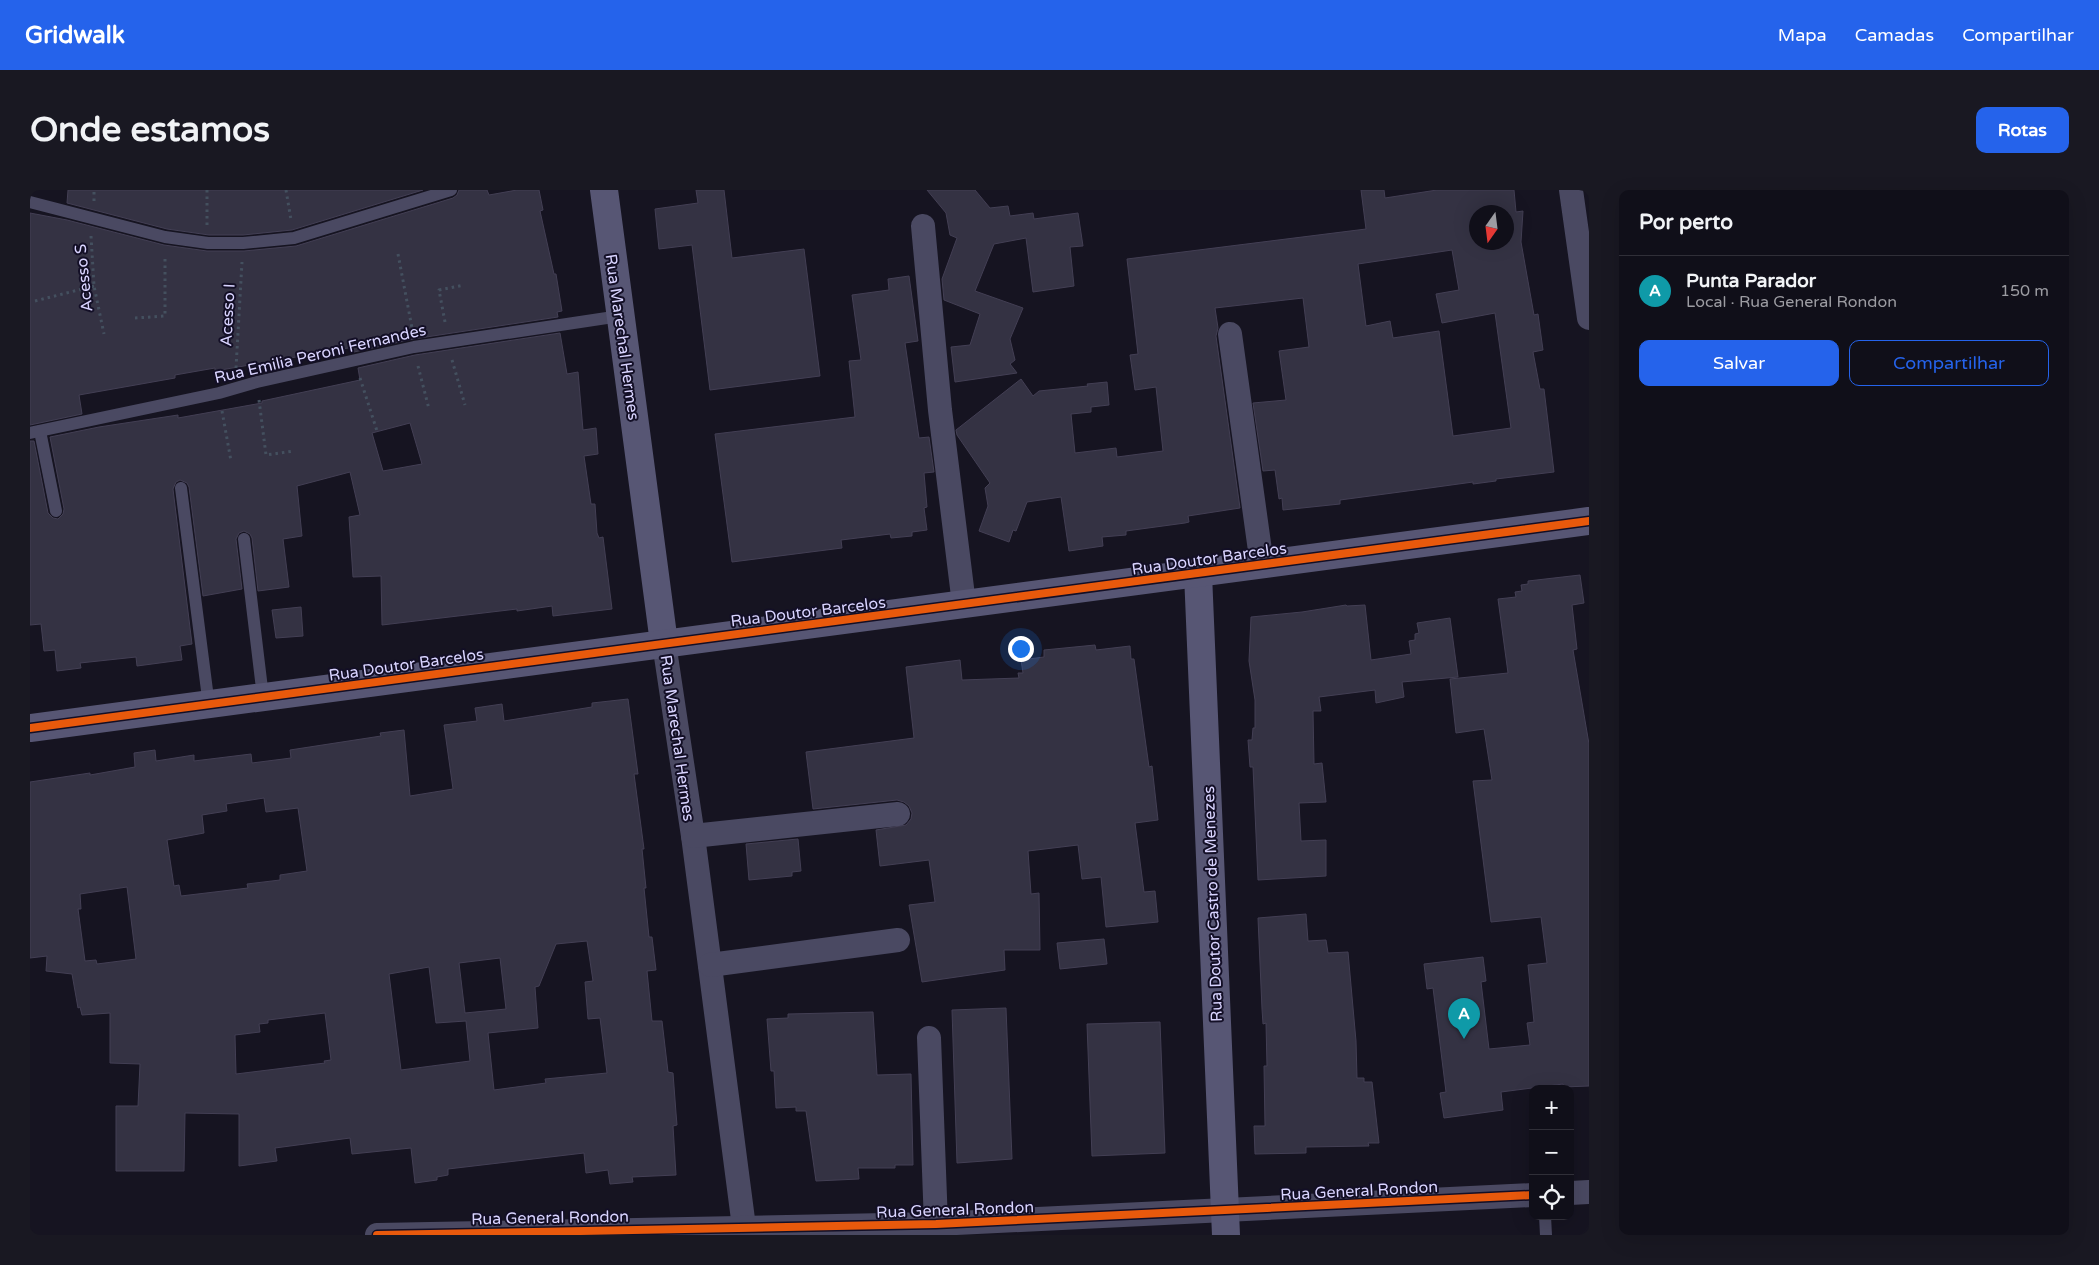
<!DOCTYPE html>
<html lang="pt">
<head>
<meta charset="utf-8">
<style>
	body { margin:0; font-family:"Varela Round",sans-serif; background:#191822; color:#f1f3f6 }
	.controls { position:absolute; right:15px; bottom:15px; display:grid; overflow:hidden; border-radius:10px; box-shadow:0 5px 20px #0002 }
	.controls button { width:45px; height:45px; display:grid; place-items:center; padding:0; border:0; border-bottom:1px solid #302f38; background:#100f19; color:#f1f3f6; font:25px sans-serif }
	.compass { position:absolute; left:1439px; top:15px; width:45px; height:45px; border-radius:50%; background:#100f19; box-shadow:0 5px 20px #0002; rotate:194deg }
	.you { position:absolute; left:990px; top:458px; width:18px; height:18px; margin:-12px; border:4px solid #fff; border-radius:50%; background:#1a73e8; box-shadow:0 0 0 8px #1a73e833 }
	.badge { display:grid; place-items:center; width:32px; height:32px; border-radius:50%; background:#2563eb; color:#fff; font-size:16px; font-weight:700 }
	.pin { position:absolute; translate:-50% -41px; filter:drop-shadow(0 1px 2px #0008) }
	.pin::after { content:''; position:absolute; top:26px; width:18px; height:15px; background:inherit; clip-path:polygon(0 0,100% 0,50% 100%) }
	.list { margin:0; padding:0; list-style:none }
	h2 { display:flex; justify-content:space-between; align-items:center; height:65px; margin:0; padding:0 20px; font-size:21px }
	h2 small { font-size:16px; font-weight:400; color:#9c9ca2 }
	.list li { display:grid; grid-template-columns:32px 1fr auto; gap:15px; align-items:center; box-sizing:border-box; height:70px; padding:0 20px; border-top:1px solid #302f38 }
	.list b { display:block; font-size:19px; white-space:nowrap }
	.list p { margin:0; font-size:16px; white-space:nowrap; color:#9c9ca2 }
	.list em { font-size:16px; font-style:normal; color:#9c9ca2 }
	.actions { display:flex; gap:10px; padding:15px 20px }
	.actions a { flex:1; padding:11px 0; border:1px solid #2563eb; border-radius:10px; text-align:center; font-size:18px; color:#2563eb }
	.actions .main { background:#2563eb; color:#fff }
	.icon { flex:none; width:28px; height:28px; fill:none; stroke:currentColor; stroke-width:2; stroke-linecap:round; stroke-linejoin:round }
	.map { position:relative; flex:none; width:1559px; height:1045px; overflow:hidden; border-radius:10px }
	header { display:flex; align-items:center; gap:30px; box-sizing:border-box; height:70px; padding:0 25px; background:#2563eb; color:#fff }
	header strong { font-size:24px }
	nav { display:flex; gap:28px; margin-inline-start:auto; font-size:18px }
	.intro { display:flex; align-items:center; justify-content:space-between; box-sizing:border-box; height:120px; padding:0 30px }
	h1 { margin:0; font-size:35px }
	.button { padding:12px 22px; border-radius:10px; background:#2563eb; color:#fff; font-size:18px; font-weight:700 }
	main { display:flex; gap:30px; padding:0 30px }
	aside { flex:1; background:#100f19; border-radius:10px; box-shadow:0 5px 20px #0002 }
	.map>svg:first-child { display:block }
	.building { fill:#343243; stroke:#433f54; fill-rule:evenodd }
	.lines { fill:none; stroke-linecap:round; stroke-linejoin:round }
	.path { stroke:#44505f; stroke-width:3; stroke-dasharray:2.5 4; stroke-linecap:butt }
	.lane { stroke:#4a4962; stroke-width:12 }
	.street { stroke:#4a4962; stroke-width:24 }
	.secondary { stroke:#575674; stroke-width:28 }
	.cycleway-casing { stroke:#130f26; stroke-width:11 }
	.cycleway { stroke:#e8590c; stroke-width:8 }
	.labels { text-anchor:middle; stroke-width:4; stroke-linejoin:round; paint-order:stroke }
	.street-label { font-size:16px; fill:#d9d4ff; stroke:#130f26 }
</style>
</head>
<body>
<header>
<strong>Gridwalk</strong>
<nav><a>Mapa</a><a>Camadas</a><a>Compartilhar</a></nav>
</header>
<div class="intro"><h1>Onde estamos</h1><a class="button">Rotas</a></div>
<main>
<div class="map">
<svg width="1559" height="1045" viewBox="0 0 1559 1045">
	<rect width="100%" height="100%" fill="#161421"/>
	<g class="building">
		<polygon points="38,0 393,0 262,40 213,45 179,45 137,39 37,13"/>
		<polygon points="429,0 457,0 459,5 487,0 509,0 513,20 510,21 524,84 526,84 532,121 527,122 528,127 383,149 324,162 324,157 185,181 185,178 145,185 145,188 49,205 52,224 0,235 0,23 37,30 134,55 177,61 214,61 266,56 423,8 427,5"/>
		<polygon points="666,0 694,0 702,68 774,59 790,186 680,200 662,55 629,59 625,19 668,13"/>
		<polygon points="897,0 945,0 960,18 978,16 980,26 1003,23 1004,29 1048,23 1053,56 1040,57 1044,96 1003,102 996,48 964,54 945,101 993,118 980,149 985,170 980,174 987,183 925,192 921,157 940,155 950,124 914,110 912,89 927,48 920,45 916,23"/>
		<path d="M1331,0H1354L1355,8L1407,0H1484L1486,22L1493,21L1491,52L1504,125L1508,124L1513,160L1503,162L1510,199H1514L1524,282L1466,289V291L1443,294V292L1385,300L1310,310V314L1253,320L1252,308L1249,309L1245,280L1233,281L1223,213L1256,210L1249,161L1279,157L1273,108L1185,118L1188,138L1186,146L1210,318L1158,326L1159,332L1155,333L1096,341V345L1072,347L1073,356L1039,361L1031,307L997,312L986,341L983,340L979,352L949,341L958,316L955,298L960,293L927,245L926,240L991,189L1003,206L1009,201L1058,196L1057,194L1077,192L1079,215L1061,217V222L1041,224L1045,263L1086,258L1087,267L1133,261L1126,197L1105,200L1100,165L1108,164L1097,69L1336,39ZM1446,22H1476V52H1446ZM1422,60L1429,100L1406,104L1412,133L1465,123L1481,238L1423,246L1409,141L1363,148L1360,131L1336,136L1328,74Z"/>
		<polygon points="879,86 888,151 875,153 889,248 899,247 904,282 894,283 897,317 894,318 897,340 882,342 882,346 861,348 860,344 811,350 812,358 702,372 685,244 825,227 819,171 831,170 822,105 859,100 858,89"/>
		<path d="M530,143L537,184L548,182L553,240L566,238L568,264L554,266L561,314H565L567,343L569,348L573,347L582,419L523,426L522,416L487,421V419L352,435L351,386L323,387L319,327L330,325L320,282L267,296L272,346L253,349L259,397L228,401L222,348L220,344L214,341L209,343L206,349L212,399L173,406L159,297L157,293L150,290L146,292L143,299L162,454L150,456L152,470L107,476L106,467L50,473L51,478L27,481L25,460L14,461L11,434L0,435V251H4L18,323L23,328L28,329L33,324L34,319L20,247L69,237L148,225V228L232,213V211L330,190L328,178L385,165ZM380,233L392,274L353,281L342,243Z"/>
		<polygon points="1550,385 1554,413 1542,415 1547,459 1543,460 1559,554 1559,896 1533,897 1533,894 1471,902 1473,920 1414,928 1410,903 1416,902 1403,798 1397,799 1394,774 1453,767 1456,791 1451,792 1459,859 1500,855 1497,833 1504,832 1498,775 1517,773 1511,727 1461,732 1443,591 1462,590 1454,539 1426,543 1420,489 1478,483 1468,409 1486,407 1485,402 1492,401 1491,395 1498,394 1498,391"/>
		<polygon points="1316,415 1317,416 1335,415 1341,470 1381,464 1379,451 1385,450 1385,444 1389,443 1387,433 1420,428 1428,487 1372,492 1374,507 1346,513 1345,500 1289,507 1291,521 1283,521 1284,574 1292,573 1296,612 1269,613 1271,651 1296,650 1296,686 1228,690 1223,577 1220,577 1218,550 1222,550 1223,538 1225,538 1225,510 1219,471 1221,427 1272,422"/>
		<polygon points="271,417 273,446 246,448 242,420"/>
		<polygon points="1065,455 1066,460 1100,456 1101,469 1104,469 1119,577 1122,576 1128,630 1105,633 1114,702 1125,701 1128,732 1076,737 1071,687 1052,689 1048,655 998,661 1001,704 1009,703 1010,760 974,760 975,780 892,792 879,715 905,712 899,670 850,676 846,640 876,635 881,629 882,623 879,616 874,612 867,610 783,619 776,562 884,548 876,477 930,470 932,490 989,488 988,483 993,483 991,470 1014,467 1014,460"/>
		<path d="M598,509L608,584H604L614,659H612L616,698H614L619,747H622L626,780L617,781L622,831H632L638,882L643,883L646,923L647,935L643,936L646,985L602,987L603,992L580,994L578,980L556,983L554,963L418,979V985L407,987V990L385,993L381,958L322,964L320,948L245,958L247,971L209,976V924L155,923L154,981H86V916H108L110,874L80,873V823L52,825L50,817L48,818L42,784L16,781L17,766L0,768V592L60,583V585L105,577L104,563L125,560L126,571L164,565V571L221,564L222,573L261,568L260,560L351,546L350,543L374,540L380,606L423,599L414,535L447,531L445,518L472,514L474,531L562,517V513ZM234,608L236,622L268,618L277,681L250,685V690L217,694L218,698L151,706L149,695L144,696L137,650L174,643L172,625L197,621L196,614ZM97,697L106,769L67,774L66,770L55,771L48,719H51L50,704ZM557,751L563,791L555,792L558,829L570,828L577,883L515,889L516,893L464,900L458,843L508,838L505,797L509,796L526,754ZM470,768L476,819L435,823L429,773ZM399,777L406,833L436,831L440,871L371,880L359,784ZM295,823L301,870L294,871L295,873L206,884L205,845L230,842L229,834L238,833V830Z"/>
		<polygon points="768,649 771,681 762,682 762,686 719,690 716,654"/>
		<polygon points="1276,724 1278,751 1296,750 1298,763 1318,762 1326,851 1327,888 1334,888 1334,892 1342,892 1349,953 1338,953 1339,956 1276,957 1276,963 1225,964 1224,936 1235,936 1234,876 1237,876 1236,833 1233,834 1232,819 1228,728"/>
		<polygon points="1074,749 1077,774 1030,779 1027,753"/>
		<polygon points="976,818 982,969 927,973 922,820"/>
		<polygon points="843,822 847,885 881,884 883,975 865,975 865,978 828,978 829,989 786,991 776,921 766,921 766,917 746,918 744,881 741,881 737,829 758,828 758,824"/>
		<polygon points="1130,832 1135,963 1062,966 1057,834"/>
	</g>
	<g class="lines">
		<g class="path">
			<polyline points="177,0 177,35"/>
			<polyline points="256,0 261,30"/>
			<polyline points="64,11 64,0"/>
			<polyline points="61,46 64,96 74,144"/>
			<polyline points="368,64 382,138"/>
			<polyline points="5,111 64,96"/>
			<polyline points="105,128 135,126 135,65"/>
			<polyline points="415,132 409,100 434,95"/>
			<polyline points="422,170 435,215"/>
			<polyline points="388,176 399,219"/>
			<polyline points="206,178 212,72"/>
			<polyline points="330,188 347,241"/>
			<polyline points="229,210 236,265 264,261"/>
			<polyline points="192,221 201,271"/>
		</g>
		<g class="lane">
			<polyline points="0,12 135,47 178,53 213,53 264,48 421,0"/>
			<polyline points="10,241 26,321"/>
			<polyline points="0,243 189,203 227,192 384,157 590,126"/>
			<polyline points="151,298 179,516"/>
			<polyline points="214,349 233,507"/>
			<polyline points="1515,1026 1516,1045"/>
		</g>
		<g class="street">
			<polyline points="1541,0 1559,128"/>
			<polyline points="893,36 910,220 934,414"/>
			<polyline points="1200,144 1232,375"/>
			<polyline points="634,453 663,646 714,1037"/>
			<polyline points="663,646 868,624"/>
			<polyline points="680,775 868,750"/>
			<polyline points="899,848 906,1034"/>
			<polyline points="1540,1003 1559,1002"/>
			<polyline points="347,1045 906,1034 1503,1005"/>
		</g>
		<g class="secondary">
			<polyline points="574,0 634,453"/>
			<polyline points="1168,384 1196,1045"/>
			<polyline points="0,538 1559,331"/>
		</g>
		<defs>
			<g id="cycleway">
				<polyline points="0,538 1559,331"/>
				<polyline points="347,1045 906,1034 1503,1005"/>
			</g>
		</defs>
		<use href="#cycleway" class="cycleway-casing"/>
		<use href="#cycleway" class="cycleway"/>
	</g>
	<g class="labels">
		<g class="street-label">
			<text transform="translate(53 88) rotate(-96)" y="6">Acesso S</text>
			<text transform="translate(197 125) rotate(-87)" y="6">Acesso I</text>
			<text transform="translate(593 147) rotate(82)" y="6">Rua Marechal Hermes</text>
			<text transform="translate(290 163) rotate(-13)" y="6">Rua Emilia Peroni Fernandes</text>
			<text transform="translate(1179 368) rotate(-8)" y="6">Rua Doutor Barcelos</text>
			<text transform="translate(778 421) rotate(-7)" y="6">Rua Doutor Barcelos</text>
			<text transform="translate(376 474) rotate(-8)" y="6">Rua Doutor Barcelos</text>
			<text transform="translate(648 548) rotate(82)" y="6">Rua Marechal Hermes</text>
			<text transform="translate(1182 714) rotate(-92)" y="6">Rua Doutor Castro de Menezes</text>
			<text transform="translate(1329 1000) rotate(-3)" y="6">Rua General Rondon</text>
			<text transform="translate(925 1019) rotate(-2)" y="6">Rua General Rondon</text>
			<text transform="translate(520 1027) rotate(-1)" y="6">Rua General Rondon</text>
		</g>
	</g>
</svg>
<div class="controls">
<button>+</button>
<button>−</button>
<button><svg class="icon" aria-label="locate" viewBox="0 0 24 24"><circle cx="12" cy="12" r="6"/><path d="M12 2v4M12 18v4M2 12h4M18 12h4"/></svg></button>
</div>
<svg class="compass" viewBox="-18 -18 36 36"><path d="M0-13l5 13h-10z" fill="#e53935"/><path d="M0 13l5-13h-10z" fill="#9c9ca2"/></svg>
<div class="you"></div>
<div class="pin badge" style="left:1434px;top:849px;background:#0f9aa8">A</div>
</div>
<aside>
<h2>Por perto<small></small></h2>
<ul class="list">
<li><span class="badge" style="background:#0f9aa8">A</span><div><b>Punta Parador</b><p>Local · Rua General Rondon</p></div><em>150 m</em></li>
</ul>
<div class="actions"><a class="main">Salvar</a><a>Compartilhar</a></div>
</aside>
</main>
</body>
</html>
